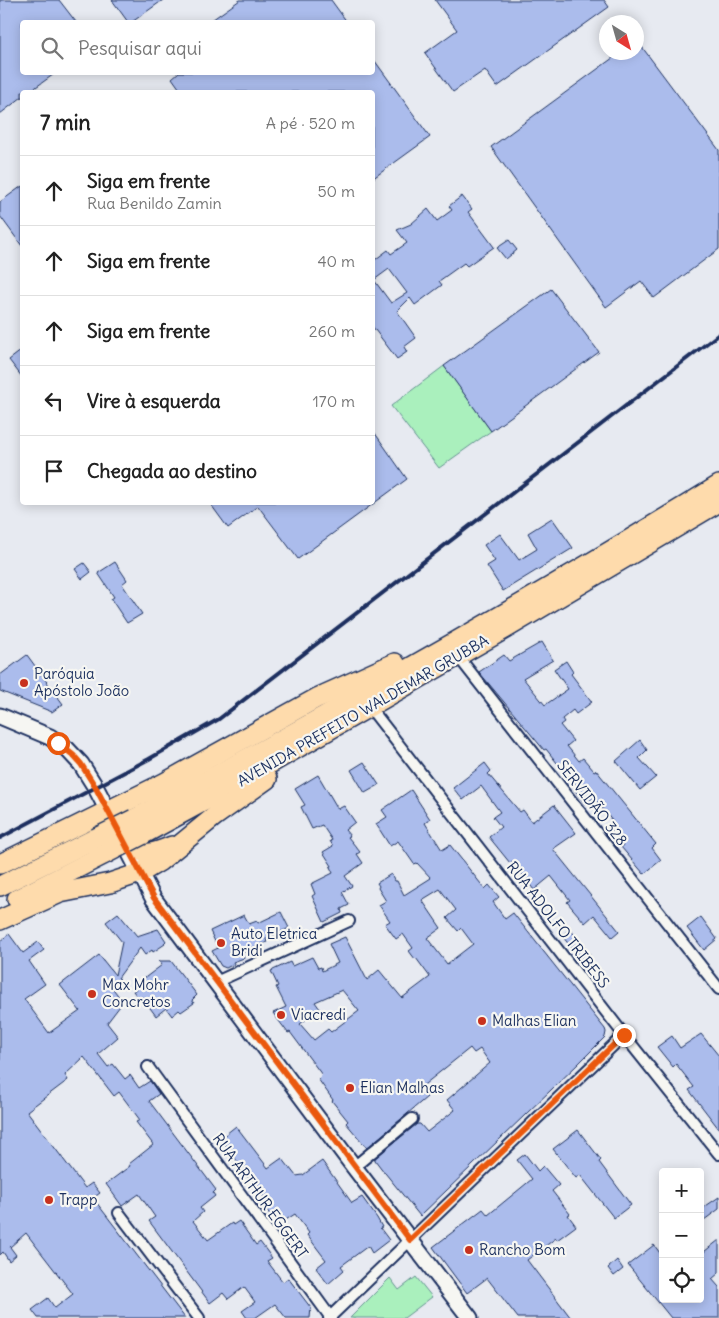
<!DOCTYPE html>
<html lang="pt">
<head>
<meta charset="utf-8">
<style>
	body { margin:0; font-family:Delius,sans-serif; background:#f2f2f2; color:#222 }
	.controls { position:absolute; right:15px; bottom:15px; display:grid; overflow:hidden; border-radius:5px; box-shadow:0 2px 12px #0003 }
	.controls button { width:45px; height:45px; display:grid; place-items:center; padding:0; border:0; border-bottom:1px solid #e0e0e0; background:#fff; color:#222; font:25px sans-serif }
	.compass { position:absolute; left:599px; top:15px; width:45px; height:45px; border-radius:50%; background:#fff; box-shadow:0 2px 12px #0003; rotate:143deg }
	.stop { position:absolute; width:15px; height:15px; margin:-11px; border:4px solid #ea580c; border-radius:50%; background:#fff }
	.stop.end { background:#ea580c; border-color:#fff; box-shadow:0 1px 5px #0008 }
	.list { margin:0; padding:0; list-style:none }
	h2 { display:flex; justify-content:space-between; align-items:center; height:65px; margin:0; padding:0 20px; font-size:21px }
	h2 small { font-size:16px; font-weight:400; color:#767676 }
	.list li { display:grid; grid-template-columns:32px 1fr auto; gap:15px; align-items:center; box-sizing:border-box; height:70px; padding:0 20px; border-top:1px solid #e0e0e0 }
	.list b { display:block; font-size:19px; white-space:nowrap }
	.list p { margin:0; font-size:16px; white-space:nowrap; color:#767676 }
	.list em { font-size:16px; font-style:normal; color:#767676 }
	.icon { flex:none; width:28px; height:28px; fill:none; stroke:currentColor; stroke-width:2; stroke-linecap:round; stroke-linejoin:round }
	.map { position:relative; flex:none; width:719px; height:1318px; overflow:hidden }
	.search { position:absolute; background:#fff; box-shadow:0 2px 12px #0003; left:20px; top:20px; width:355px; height:55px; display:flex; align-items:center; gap:12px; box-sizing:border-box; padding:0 18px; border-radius:5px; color:#767676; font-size:19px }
	.panel { position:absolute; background:#fff; box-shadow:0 2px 12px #0003; left:20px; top:90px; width:355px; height:415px; border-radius:5px }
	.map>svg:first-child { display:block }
	.green { fill:#aaf0bd; stroke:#62908e }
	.building { fill:#abbcec; stroke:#1b2f5e; fill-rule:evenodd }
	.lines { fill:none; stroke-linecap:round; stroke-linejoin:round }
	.street-casing { stroke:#1b2f5e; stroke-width:14 }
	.secondary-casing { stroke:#1b2f5e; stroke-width:19 }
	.highway-casing { stroke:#1b2f5e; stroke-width:22 }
	.street { stroke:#f6f6f2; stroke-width:10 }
	.secondary { stroke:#f6f6f2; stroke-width:15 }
	.highway { stroke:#fedbac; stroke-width:19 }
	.rail { stroke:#1b2f5e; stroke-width:4 }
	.highway-bridge-casing { stroke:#1b2f5e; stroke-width:22; stroke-linecap:butt }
	.highway-bridge { stroke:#fedbac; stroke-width:19 }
	.route { stroke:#ea580c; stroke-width:6 }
	.poi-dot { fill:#c8321e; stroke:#f6f6f2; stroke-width:2 }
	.labels { text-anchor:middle; stroke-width:4.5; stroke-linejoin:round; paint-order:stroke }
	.poi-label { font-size:15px; fill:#1b2f5e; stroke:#f6f6f2; text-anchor:start }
	.street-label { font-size:15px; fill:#1b2f5e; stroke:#f6f6f2 }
</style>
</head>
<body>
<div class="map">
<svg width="719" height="1318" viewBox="0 0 719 1318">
	<rect width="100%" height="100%" fill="#e7eaf1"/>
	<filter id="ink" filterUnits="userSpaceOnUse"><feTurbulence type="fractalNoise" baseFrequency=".02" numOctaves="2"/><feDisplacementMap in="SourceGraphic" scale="10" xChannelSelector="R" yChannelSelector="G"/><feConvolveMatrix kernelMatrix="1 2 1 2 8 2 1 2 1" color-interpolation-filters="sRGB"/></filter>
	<g filter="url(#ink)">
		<g class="green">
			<polygon points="444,366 491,431 439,468 391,406"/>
			<polygon points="416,1277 432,1297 404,1318 350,1318 390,1278 399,1290"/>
		</g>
		<g class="building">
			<polygon points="0,0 59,0 76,22 22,22 22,72 57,72 29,92 22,92 22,97 0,114"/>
			<polygon points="112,0 163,0 132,22 128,22"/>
			<polygon points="240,0 331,0 347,22 209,22"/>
			<polygon points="435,0 604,0 609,7 497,87 485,70 453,92 425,53 457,30"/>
			<polygon points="636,39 719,150 719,249 654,298 641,281 606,307 491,147 621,52 636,52"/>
			<polygon points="372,57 430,137 372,179 372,92 182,92 172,78 179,72 372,72"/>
			<polygon points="22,186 22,246 0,216 0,202"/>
			<path d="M462,196L472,209L468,212L494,247L467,266L464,263L439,281L442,285L415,305L410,298L397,311L416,338L404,347L407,352L397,359L372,326V262L388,250L391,254L407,243L397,230L411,224L428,209L437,221L452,210L449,206ZM389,269L407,293L391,303L374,280Z"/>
			<polygon points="509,240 517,250 506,259 497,248"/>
			<polygon points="551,289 599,352 491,431 444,366"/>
			<polygon points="22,350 22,377 9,360"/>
			<polygon points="372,429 407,479 298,559 258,506 228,528 209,502 372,502"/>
			<polygon points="552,518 573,548 503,591 487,566 495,561 484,545 500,534 519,560 537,549 528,533"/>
			<polygon points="115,562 127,580 122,584 142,614 127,623 111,599 114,597 98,573"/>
			<polygon points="84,563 91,572 82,579 75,569"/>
			<polygon points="542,642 553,660 523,678 545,705 568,689 554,669 566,661 573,672 571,674 592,702 576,714 573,710 562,719 564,722 560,725 573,741 567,746 579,761 583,758 594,771 596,770 656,844 652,848 661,860 644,874 621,847 623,846 611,829 613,827 611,824 613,822 594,798 585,804 574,789 577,787 566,772 565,773 546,749 544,750 479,672 504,655 509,661"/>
			<polygon points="27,655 63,704 52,712 0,691 0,675"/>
			<polygon points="640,740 647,750 639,758 656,777 640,790 616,761"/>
			<polygon points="364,762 379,785 365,793 351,770"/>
			<polygon points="485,763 491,771 488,774 520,812 523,810 532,822 554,805 576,833 553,849 619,931 612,937 594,915 585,923 567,902 570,900 551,876 534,890 512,861 510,863 489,837 501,827 493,817 500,812 481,786 463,800 453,788"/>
			<polygon points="318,775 338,809 344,806 355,822 345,830 350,836 348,837 360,852 357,854 363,863 345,876 352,886 342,892 349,905 341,909 342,913 324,922 312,896 315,894 311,884 333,873 330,867 332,866 323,852 333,846 330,841 332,840 322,825 312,829 301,807 305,805 295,789"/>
			<path d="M411,790L430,819L425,823L442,850L450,845L485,889L489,885L499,897L493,902L505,919L513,913L605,1029L606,1032L605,1037L578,1064L420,1216L381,1168L375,1160V1158L417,1124H420L427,1132L455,1110L447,1100L490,1063L480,1049L474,1053L470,1048L420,1088L427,1097L367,1148L346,1123L348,1121L332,1101L333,1100L318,1079L322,1075L290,1032L288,1033L273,1013L286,1007L276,987L278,986L271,971L290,962L292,966L312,957L318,968L321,967L322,971L338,963L329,944L345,937L367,980L379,970L402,998L430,977L416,958L415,959L409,951L413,948L403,934L396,939L385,924L390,921L379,905L386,901L378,888L379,886L377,883L391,874L395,881H397L404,895L431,878L417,863L414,864L398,841L390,846L376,824L387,817L382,810ZM440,889L456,910L447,918L458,931L461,928L473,944L447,964L427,938L441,928L422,900ZM342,990L359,1011L331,1032L328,1029L314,1040L300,1024L320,1009L315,1002Z"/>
			<polygon points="281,912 289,928 266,939 267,942 242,953 244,958 233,962 234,964 226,968 221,966 212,951 218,948 210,931 244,915 249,924 257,921 258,923"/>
			<polygon points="118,913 137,936 158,929 166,941 164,943 165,944 153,952 152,950 145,955 140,948 118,978 120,979 111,986 123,1002 107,1023 118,1037 98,1054 108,1067 113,1064 125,1079 130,1075 139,1088 150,1081 159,1094 149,1101 216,1190 213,1193 215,1196 200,1208 203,1212 193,1221 208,1240 232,1223 233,1225 239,1221 256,1245 260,1242 272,1258 267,1261 283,1282 288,1278 311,1308 310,1318 286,1318 275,1304 255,1318 247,1318 242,1311 255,1302 244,1287 228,1299 223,1293 210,1303 149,1221 155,1217 139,1194 122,1206 106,1184 130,1166 129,1164 153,1145 152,1143 136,1122 140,1120 119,1092 114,1096 84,1057 65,1075 68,1080 27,1111 85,1188 92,1183 100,1193 93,1198 185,1318 38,1318 32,1310 48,1298 55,1308 73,1294 26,1233 10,1247 16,1255 9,1261 3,1252 0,1255 0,941 9,934 23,953 38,942 44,950 29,961 45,984 24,999 49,1033 80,1011 60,985 99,955 115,975 122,942 106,922"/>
			<polygon points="701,917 717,939 704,950 687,928"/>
			<polygon points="570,929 590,955 582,960 562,936"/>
			<polygon points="159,961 171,961 197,995 192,1000 194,1003 181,1012 179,1010 172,1016 166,1008 156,1016 142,997 139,999 133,991 136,989 134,986 162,965"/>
			<polygon points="701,1034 719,1056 719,1129 689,1090 694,1087 676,1064 673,1067 657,1047 672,1036 680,1048"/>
			<polygon points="236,1126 268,1168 282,1158 296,1176 303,1175 322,1161 352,1203 362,1197 377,1218 382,1227 380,1228 389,1240 372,1253 368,1246 341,1266 344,1270 328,1284 316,1268 326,1260 307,1235 309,1233 295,1214 278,1225 262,1204 267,1201 251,1180 250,1180 221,1138"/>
			<polygon points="578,1130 601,1160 599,1162 631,1205 614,1218 580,1175 576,1178 553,1149"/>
			<polygon points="525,1154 538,1171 543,1166 559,1185 552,1191 570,1214 568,1215 576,1226 557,1240 556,1238 527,1260 571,1318 518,1318 487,1278 467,1293 433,1247 483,1209 488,1215 532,1179 517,1160"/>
			<polygon points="719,1197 719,1209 700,1223 700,1210"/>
			<polygon points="719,1240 719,1273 712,1279 719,1287 719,1318 671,1318 628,1265 654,1245 663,1257 663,1299 700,1299 700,1255"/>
			<polygon points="617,1260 623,1269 614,1276 608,1268"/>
		</g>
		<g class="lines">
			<defs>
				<g id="street">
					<polyline points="461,660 719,989"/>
					<polyline points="375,714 624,1035 719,1154"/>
					<polyline points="216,982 349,921"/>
					<polyline points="148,1067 331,1318"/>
					<polyline points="354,1167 412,1119"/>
					<polyline points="119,1213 199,1318"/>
					<polyline points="329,1318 624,1035"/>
				</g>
				<polyline id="secondary" points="0,716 50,737 67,749 81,764 96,788 153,898 354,1167 470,1318"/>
				<g id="highway">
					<path d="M134,819C332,714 528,603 719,485"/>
					<path d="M125,828C140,855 141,859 172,846"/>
					<polyline points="142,835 210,798 505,629 719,502"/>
					<polyline points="0,864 164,783 317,698 395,663"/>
					<polyline points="0,886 96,838"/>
					<polyline points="17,899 105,854"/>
					<polyline points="0,920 60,893 110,883 140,873 160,861 215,816 267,779"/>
				</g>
			</defs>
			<use href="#street" class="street-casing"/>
			<use href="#secondary" class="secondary-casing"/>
			<use href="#highway" class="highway-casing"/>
			<use href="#street" class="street"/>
			<use href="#secondary" class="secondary"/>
			<use href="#highway" class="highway"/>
			<polyline class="rail" points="0,838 149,759 219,719 719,334"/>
			<defs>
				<g id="highway-bridge">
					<polyline points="96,838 134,819"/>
					<polyline points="105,854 142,835"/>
				</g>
			</defs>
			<use href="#highway-bridge" class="highway-bridge-casing"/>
			<use href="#highway-bridge" class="highway-bridge"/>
		</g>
	</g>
	<g class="lines" filter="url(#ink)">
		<polyline class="route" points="58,743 73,755 81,764 96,788 154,898 410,1240 624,1035"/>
	</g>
	<g class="poi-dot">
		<circle cx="24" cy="683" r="5"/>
		<circle cx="221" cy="943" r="5"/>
		<circle cx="92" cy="994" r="5"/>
		<circle cx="281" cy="1015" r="5"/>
		<circle cx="482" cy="1021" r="5"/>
		<circle cx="350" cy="1088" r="5"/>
		<circle cx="49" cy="1200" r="5"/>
		<circle cx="469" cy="1250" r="5"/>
	</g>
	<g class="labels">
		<g class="poi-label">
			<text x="34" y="679">Paróquia<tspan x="34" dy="17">Apóstolo João</tspan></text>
			<text x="231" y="939">Auto Eletrica<tspan x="231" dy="17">Bridi</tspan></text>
			<text x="102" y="990">Max Mohr<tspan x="102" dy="17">Concretos</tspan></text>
			<text x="291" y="1020">Viacredi</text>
			<text x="492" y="1026">Malhas Elian</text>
			<text x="360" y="1093">Elian Malhas</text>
			<text x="59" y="1205">Trapp</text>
			<text x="479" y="1255">Rancho Bom</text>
		</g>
		<g class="street-label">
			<text transform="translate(363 711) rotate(-30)" y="5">AVENIDA PREFEITO WALDEMAR GRUBBA</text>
			<text transform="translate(592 803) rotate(52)" y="5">SERVIDÃO 328</text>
			<text transform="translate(558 925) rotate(52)" y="5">RUA ADOLFO TRIBESS</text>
			<text transform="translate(260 1196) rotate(54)" y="5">RUA ARTHUR EGGERT</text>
		</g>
	</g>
</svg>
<div class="controls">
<button>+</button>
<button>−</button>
<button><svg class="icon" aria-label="locate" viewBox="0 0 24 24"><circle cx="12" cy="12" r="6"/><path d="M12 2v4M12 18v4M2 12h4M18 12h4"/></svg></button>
</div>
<svg class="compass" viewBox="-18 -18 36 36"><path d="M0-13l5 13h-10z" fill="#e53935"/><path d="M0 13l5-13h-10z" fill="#767676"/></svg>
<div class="stop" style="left:58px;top:743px"></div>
<div class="stop end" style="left:624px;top:1035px"></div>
<div class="search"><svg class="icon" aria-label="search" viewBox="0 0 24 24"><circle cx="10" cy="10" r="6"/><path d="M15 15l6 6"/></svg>Pesquisar aqui</div>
<section class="panel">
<h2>7 min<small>A pé · 520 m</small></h2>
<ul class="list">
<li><svg class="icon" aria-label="ahead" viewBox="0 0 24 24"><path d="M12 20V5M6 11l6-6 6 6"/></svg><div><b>Siga em frente</b><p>Rua Benildo Zamin</p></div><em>50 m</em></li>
<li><svg class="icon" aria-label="ahead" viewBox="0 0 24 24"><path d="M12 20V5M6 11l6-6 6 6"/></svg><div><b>Siga em frente</b></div><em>40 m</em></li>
<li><svg class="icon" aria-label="ahead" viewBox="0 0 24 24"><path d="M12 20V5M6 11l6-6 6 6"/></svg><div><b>Siga em frente</b></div><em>260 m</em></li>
<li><svg class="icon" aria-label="left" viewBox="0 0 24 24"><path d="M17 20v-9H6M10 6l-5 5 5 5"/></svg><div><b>Vire à esquerda</b></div><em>170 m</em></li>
<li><svg class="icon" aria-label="arrive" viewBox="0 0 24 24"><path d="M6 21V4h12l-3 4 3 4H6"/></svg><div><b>Chegada ao destino</b></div></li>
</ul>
</section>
</div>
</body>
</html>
